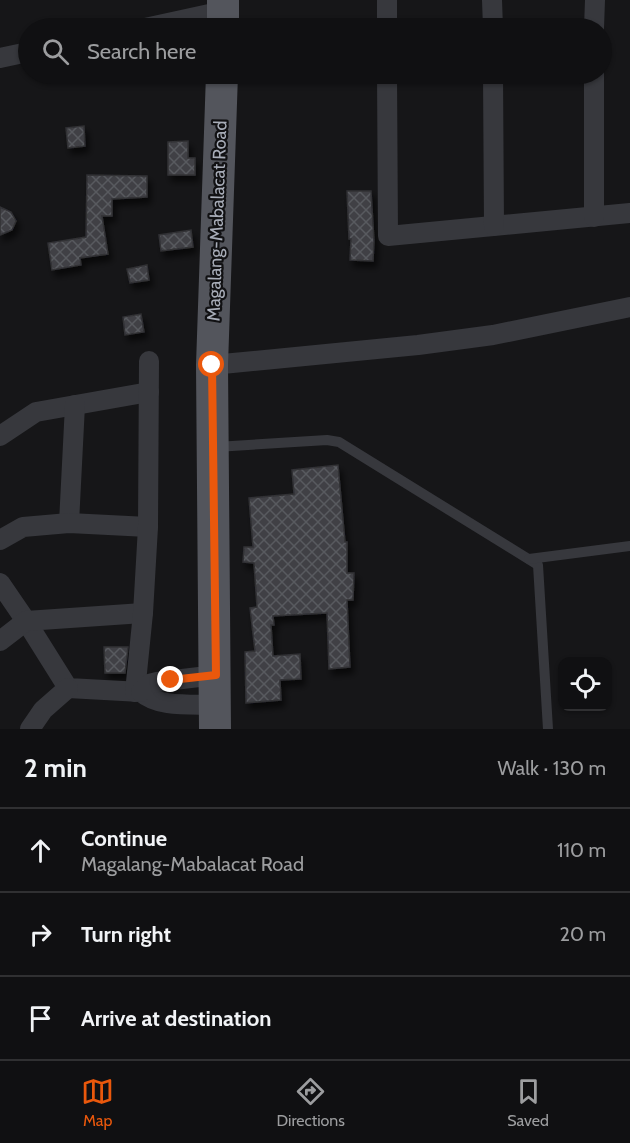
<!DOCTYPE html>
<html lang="en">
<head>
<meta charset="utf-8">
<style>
	body { margin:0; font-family:Cabin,sans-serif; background:#19191b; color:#f1f3f6 }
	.controls { position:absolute; right:18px; bottom:18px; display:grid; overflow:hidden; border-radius:12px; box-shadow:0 2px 4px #0004 }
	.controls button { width:54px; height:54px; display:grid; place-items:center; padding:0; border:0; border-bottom:2px solid #303032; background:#101012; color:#f1f3f6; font:30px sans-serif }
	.stop { position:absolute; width:18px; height:18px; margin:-14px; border:4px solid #ea580c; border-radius:50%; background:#fff }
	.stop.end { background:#ea580c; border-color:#fff; box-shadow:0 2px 6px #0008 }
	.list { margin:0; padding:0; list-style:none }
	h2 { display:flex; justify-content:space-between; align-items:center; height:78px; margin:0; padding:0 24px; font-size:26px }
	h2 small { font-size:20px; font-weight:400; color:#9c9d9f }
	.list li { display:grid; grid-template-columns:39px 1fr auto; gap:18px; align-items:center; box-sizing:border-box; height:84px; padding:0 24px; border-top:2px solid #303032 }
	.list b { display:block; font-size:22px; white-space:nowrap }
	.list p { margin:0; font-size:20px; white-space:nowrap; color:#9c9d9f }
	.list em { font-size:20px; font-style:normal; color:#9c9d9f }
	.icon { flex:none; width:33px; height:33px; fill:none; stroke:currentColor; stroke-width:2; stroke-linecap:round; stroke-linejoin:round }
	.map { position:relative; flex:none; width:630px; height:729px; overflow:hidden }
	.search { position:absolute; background:#101012; box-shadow:0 2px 4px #0004; left:18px; right:18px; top:18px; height:66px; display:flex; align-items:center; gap:15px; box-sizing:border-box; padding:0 21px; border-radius:33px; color:#9c9d9f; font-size:22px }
	.sheet { height:330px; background:#101012 }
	nav { display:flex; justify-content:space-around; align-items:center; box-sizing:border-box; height:84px; border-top:2px solid #303032; background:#101012; font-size:16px; color:#9c9d9f }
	nav a { display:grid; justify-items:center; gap:3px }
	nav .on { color:#ea580c }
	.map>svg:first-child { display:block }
	.building { fill:url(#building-cross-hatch); stroke:#303034; stroke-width:1.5; filter:url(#shadow) }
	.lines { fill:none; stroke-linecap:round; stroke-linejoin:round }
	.lane { stroke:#37383d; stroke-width:10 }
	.street { stroke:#37383d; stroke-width:20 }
	.primary { stroke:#53555c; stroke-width:32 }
	.route { stroke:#ea580c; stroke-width:8 }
	.labels { text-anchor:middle; stroke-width:4.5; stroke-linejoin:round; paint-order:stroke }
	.street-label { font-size:18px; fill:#a8adb8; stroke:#111113 }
</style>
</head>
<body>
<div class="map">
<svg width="630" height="729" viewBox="0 0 630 729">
	<defs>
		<pattern id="building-cross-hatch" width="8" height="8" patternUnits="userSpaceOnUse" patternTransform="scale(1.5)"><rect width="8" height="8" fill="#404145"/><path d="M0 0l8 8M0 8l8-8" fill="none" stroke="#595a5e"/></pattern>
		<filter id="shadow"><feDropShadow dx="3.5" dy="6" stdDeviation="3" flood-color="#0009"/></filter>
	</defs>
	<rect width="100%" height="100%" fill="#161618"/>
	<g class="building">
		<polygon points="84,126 85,146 68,148 66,128"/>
		<polygon points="188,141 188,158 195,158 195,175 168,175 168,142"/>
		<polygon points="87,175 147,176 147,197 112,199 112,216 102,216 108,254 80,258 81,265 52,270 48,243 86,237"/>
		<polygon points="347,191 371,191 374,241 373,261 350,260 351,239 349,239"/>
		<polygon points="0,207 11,212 16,221 12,230 0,235"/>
		<polygon points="191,230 193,247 161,251 159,235"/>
		<polygon points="147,265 149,280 130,283 127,269"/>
		<polygon points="141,314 144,332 125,335 123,317"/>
		<polygon points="338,465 345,542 347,542 347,573 354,573 353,600 347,600 350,667 329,669 327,613 273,616 274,625 271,625 273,656 300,654 301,679 280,680 281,700 246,703 245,652 255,651 250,608 257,607 254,563 243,562 244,547 253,547 249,498 294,494 292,470"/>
		<polygon points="104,647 128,647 125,673 105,673"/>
	</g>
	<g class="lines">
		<g class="lane">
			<polyline points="216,447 327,440 339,442 538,565 548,729"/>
			<polyline points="529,559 630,546"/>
		</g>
		<g class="street">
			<polyline points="387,0 387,28"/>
			<polyline points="492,0 493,28"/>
			<polyline points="145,28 223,11"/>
			<polyline points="594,28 595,0"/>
			<polyline points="0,58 28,52"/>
			<polyline points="387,74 388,236 630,213"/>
			<polyline points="493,74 494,226"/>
			<polyline points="594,217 594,74"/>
			<polyline points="212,365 418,345 493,335 630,307"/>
			<polyline points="0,436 36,412 149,392"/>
			<polyline points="69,523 75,405"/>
			<polyline points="0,540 23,527 69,523 148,527"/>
			<path d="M0,583L26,621L68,688L141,692C159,708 191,704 215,705"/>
			<polyline points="0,641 26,621 143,613"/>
			<polyline points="135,692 143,613 148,527 149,361"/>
			<polyline points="141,692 149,684 157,682 216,675"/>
			<polyline points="30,729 43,710 68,688"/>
		</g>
		<g class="primary">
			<polyline points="223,28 223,0"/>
			<polyline points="215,729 212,365 222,74"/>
		</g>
	</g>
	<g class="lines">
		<polyline class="route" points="171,680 216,675 212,365"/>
	</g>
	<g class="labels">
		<g class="street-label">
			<text transform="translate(217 221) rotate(-88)" y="6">Magalang-Mabalacat Road</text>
		</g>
	</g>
</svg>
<div class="controls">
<button><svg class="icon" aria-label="locate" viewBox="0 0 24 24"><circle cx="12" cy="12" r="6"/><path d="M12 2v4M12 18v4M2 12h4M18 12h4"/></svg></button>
</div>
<div class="stop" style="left:212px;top:365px"></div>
<div class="stop end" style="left:171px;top:680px"></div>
<div class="search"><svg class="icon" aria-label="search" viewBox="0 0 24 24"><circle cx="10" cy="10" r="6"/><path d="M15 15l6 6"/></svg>Search here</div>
</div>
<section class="sheet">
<h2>2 min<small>Walk · 130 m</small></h2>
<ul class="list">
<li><svg class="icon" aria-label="ahead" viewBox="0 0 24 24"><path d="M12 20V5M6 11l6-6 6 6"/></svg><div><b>Continue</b><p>Magalang-Mabalacat Road</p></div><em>110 m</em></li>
<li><svg class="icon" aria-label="right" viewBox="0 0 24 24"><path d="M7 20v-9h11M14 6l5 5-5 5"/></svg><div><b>Turn right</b></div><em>20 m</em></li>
<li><svg class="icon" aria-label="arrive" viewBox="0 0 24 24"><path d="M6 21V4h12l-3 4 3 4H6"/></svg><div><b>Arrive at destination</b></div></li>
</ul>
</section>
<nav>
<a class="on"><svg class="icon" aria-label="map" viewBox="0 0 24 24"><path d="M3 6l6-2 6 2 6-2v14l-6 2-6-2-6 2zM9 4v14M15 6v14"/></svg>Map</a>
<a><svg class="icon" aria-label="directions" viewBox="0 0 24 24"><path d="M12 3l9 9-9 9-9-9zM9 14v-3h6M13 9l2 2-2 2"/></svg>Directions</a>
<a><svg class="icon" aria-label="saved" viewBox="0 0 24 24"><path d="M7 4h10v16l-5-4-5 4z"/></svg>Saved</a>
</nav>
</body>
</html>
